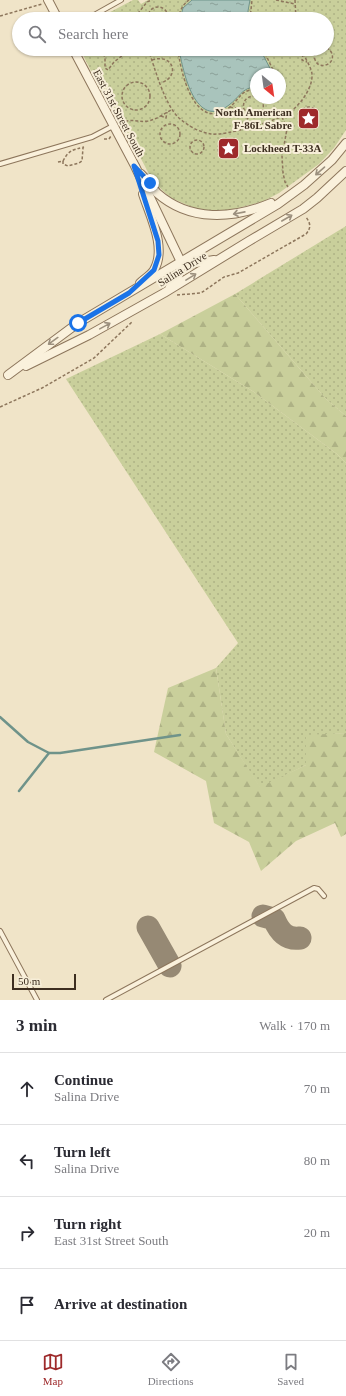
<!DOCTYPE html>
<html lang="en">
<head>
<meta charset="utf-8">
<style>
	body { margin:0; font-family:"Times New Roman",serif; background:#f2f2f3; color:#2b2b33 }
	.compass { position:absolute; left:250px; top:68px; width:36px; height:36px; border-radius:50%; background:#fff; box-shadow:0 1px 3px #0004; rotate:151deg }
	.scale { position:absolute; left:12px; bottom:10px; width:64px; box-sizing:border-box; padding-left:4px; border:2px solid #3d2e20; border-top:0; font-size:11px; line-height:14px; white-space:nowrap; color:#3d2e20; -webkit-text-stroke:3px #f7eed8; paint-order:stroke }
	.stop { position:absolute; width:12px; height:12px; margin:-9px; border:3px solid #1a73e8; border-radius:50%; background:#fff }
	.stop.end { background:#1a73e8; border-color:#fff; box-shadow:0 1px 4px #0008 }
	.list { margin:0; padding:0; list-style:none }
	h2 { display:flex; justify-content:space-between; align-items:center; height:52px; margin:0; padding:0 16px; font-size:17px }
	h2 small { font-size:13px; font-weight:400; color:#7c7c81 }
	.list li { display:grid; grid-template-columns:26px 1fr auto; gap:12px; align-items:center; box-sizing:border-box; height:72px; padding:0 16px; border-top:1px solid #e1e1e2 }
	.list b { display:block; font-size:15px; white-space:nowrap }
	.list p { margin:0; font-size:13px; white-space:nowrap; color:#7c7c81 }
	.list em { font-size:13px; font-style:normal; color:#7c7c81 }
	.icon { flex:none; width:22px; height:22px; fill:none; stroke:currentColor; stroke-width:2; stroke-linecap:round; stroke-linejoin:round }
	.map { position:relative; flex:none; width:346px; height:1000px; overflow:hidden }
	.search { position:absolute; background:#fff; box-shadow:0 1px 3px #0004; left:12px; right:12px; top:12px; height:44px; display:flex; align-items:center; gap:10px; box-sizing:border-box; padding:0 14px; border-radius:22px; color:#7c7c81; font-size:15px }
	.sheet { height:340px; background:#fff }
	nav { display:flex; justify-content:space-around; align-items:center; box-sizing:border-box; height:56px; border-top:1px solid #e1e1e2; background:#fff; font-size:11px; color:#7c7c81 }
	nav a { display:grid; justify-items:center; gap:2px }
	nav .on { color:#9e2a2b }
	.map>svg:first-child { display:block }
	.green { fill:url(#green-dots); fill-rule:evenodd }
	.forest { fill:url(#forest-firs) }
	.water { fill:url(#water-ripples); stroke:#6f938a }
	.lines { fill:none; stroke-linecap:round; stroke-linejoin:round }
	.stream { stroke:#6f938a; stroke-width:2.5 }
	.taxiway { stroke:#968974; stroke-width:23 }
	.service-casing { stroke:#8d765c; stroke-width:6 }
	.minor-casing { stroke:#8d765c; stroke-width:10 }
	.path { stroke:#8d765c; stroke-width:1.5; stroke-dasharray:3 2; stroke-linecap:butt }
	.service { stroke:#faf1dc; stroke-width:4 }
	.minor { stroke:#faf1dc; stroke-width:8 }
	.oneway { stroke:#9c907e }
	.route { stroke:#1a73e8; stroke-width:5 }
	.labels { text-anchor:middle; stroke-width:4; stroke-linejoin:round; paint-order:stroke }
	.poi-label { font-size:11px; font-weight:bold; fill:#3d2e20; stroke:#f7eed8; text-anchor:end }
	.street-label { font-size:11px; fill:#3d2e20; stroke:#f7eed8 }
</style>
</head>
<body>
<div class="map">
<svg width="346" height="1000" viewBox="0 0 346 1000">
	<defs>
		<pattern id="green-dots" width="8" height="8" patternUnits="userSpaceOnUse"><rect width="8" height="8" fill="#c9cf9b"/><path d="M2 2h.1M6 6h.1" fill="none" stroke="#aeb285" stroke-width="1.8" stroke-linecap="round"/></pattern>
		<pattern id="forest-firs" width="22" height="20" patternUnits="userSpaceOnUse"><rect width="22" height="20" fill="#c9cf9b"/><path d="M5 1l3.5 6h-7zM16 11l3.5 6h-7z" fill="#aeb285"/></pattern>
		<pattern id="water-ripples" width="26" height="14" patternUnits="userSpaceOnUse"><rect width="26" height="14" fill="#a9c4bc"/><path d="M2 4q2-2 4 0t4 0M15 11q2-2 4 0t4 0" fill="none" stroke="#8ba098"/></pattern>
	</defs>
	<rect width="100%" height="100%" fill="#f0e4c8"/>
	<g class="green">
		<path d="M133,0H138L141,4L148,0H346V130L334,148L319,164L279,193L264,201L234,209L216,212L199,210L171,198L162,190L149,174L128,134L106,101L80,49H327V19H97ZM256,74H280V98H256Z"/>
		<polygon points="346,226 346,416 326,399 235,294"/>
		<polygon points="160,334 254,392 337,454 346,463 346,733 306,736 306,765 260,788 226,734 216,668 238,643 66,379"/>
	</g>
	<g class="forest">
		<polygon points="235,294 326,399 346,416 346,463 337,454 254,392 160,334"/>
		<polygon points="216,668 226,734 260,787 306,765 306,735 346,733 346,834 341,837 335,823 296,841 261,871 249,842 214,823 206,781 154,752 168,688"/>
	</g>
	<g class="water">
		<polygon points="192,0 250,0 248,11 248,19 180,19 183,8"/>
		<path d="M179,49H260L273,74H256V87C242,87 239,98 229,105C195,131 183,71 179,49Z"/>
	</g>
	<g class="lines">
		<g class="stream">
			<polyline points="0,717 28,742 49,753 60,753 180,735"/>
			<polyline points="19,791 49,753"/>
		</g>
		<g class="taxiway">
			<path d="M263,916L274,919C279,931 286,940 300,938"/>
			<polyline points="148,927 170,966"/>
		</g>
		<defs>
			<g id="service">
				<polyline points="87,19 121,0"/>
				<polyline points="0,164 92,137 113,126"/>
				<polyline points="0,931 37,1000"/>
				<polyline points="106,1000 314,888 318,889 324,896"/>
			</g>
			<g id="minor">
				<polyline points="48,0 58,19"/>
				<path d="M73,49L135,166L181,262C181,274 178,278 170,287"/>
				<path d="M141,174C147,180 152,187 157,193C190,222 233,219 271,203"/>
				<polyline points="181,262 190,264 214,260"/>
				<path d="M140,283C144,279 151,275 154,270C167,248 150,216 143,194"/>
				<polyline points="26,366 89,335 164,293 249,241 303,209 317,198 346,171"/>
				<polyline points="8,375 78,323 278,204 304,185 332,160 346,143"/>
			</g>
		</defs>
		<use href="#service" class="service-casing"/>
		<use href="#minor" class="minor-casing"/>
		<g class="path">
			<polyline points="276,0 295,4"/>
			<polyline points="295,0 296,19"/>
			<polyline points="0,16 42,4"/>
			<polyline points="139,19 139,12 147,2 152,0"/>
			<path d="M148,19C147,3 169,3 168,19"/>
			<path d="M178,19C180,11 182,5 189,0"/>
			<polyline points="250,19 252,0"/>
			<polyline points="272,19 277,16 285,19"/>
			<polyline points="102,49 105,58 105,68 108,70 114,62 123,55 127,49"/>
			<path d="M148,49C155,68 164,104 179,118C188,126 199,132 211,134C226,136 277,121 290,112C300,105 313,88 312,74C311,66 304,57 301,49"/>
			<path d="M178,49C180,70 193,127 224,111C239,103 238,90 256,89"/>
			<polyline points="263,49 275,74"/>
			<path d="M318,49C313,54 313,60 319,65C331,68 338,55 327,48"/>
			<polyline points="303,54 302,60 307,62"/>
			<path d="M152,60C173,53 181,76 161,83"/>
			<circle cx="136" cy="96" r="14"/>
			<path d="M256,96C234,95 245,126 259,115C263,112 264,108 263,103L259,98"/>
			<polyline points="230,107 244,110"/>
			<circle cx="309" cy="116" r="9"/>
			<polyline points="161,116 166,118 167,112"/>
			<polyline points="282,117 287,129 282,156 283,173 285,182 288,187"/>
			<circle cx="170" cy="134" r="10"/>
			<path d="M121,124C132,117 137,123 148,121C157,119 164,114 171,110"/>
			<polyline points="242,128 249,116"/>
			<polyline points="104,139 109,139 111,136"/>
			<circle cx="227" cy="149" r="9"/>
			<circle cx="197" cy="147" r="7"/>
			<polyline points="63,161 63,164 68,166 79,163 82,161 83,148"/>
			<path d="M58,162L63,161C69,150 72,150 84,147"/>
			<path d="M177,295L201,293L224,277L238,273L306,234C311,228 311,224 306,217"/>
			<polyline points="0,407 42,388 94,358 133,321"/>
		</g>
		<use href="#service" class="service"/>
		<use href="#minor" class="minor"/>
	</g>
	<defs><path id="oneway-shaft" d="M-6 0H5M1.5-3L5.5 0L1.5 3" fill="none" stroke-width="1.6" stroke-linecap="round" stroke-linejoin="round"/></defs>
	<g class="oneway">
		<use href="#oneway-shaft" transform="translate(320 171) rotate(139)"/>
		<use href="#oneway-shaft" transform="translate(239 213) rotate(169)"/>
		<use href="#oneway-shaft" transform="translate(287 218) rotate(-30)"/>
		<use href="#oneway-shaft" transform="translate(191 277) rotate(-32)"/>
		<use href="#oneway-shaft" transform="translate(105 326) rotate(-29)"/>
		<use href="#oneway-shaft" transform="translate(53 341) rotate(144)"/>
	</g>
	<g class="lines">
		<polyline class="route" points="78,323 129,293 154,270 159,255 158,241 134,166 150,183"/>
	</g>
	<defs>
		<symbol id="sight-square" viewBox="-11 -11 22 22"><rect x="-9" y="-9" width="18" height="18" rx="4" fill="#9e2a2b" stroke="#f7eed8"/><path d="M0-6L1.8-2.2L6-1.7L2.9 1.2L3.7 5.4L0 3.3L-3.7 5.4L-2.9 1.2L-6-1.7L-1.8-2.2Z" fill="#fff"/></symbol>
	</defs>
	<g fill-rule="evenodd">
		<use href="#sight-square" x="296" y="106" width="25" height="25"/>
		<use href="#sight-square" x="216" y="136" width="25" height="25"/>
	</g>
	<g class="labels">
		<g class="poi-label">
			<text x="292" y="116">North American<tspan x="292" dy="13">F-86L Sabre</tspan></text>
			<text x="244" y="152" text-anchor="start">Lockheed T-33A</text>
		</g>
		<g class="street-label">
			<text transform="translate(119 113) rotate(62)" y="4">East 31st Street South</text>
			<text transform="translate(182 269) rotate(-32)" y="4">Salina Drive</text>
		</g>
	</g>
</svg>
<svg class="compass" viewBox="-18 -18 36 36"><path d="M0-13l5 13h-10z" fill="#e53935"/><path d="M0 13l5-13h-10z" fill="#7c7c81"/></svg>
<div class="scale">50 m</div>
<div class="stop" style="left:78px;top:323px"></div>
<div class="stop end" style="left:150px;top:183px"></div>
<div class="search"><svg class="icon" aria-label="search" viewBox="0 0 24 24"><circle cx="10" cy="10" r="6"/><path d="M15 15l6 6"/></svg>Search here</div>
</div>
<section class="sheet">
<h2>3 min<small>Walk · 170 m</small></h2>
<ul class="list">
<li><svg class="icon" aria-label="ahead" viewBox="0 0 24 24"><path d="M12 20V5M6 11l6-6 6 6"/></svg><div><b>Continue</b><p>Salina Drive</p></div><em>70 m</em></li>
<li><svg class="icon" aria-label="left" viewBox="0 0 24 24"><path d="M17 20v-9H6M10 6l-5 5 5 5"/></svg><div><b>Turn left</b><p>Salina Drive</p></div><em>80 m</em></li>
<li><svg class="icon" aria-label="right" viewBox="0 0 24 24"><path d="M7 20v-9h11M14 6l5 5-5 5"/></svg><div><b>Turn right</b><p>East 31st Street South</p></div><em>20 m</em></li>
<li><svg class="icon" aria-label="arrive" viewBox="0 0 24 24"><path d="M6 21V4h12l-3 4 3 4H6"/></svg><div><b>Arrive at destination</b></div></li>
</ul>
</section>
<nav>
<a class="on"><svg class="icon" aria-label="map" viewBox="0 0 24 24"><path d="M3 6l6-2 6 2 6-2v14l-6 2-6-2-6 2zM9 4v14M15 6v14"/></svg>Map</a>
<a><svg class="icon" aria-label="directions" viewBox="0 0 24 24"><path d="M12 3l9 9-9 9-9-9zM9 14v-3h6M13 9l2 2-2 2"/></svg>Directions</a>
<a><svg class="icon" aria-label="saved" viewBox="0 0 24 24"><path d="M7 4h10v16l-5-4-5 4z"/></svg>Saved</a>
</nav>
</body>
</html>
